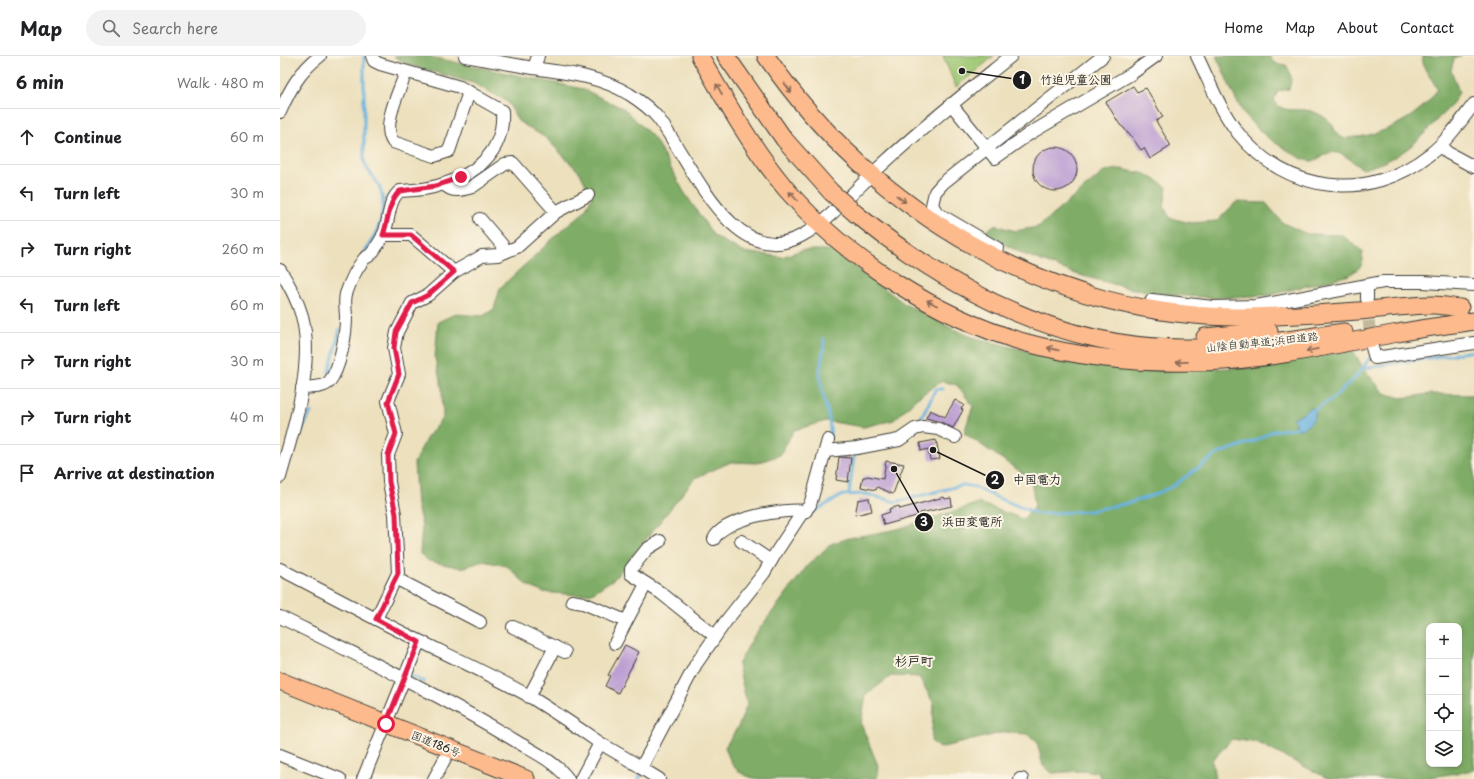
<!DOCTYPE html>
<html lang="en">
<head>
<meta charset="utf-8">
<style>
	body { margin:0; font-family:"Playpen Sans","Klee One",sans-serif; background:#f2f2f2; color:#202124 }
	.controls { position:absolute; right:12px; bottom:12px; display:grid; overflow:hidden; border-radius:8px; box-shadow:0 2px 6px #0003 }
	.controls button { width:36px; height:36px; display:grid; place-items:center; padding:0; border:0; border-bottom:1px solid #e0e0e0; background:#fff; color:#202124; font:20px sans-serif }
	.stop { position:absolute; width:12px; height:12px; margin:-9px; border:3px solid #e11d48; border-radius:50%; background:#fff }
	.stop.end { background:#e11d48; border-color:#fff; box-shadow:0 1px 4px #0008 }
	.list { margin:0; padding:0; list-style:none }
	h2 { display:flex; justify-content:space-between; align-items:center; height:52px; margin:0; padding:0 16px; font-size:17px }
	h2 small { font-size:13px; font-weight:400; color:#757577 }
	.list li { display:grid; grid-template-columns:26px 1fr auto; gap:12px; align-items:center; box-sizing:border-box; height:56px; padding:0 16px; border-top:1px solid #e0e0e0 }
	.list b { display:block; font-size:15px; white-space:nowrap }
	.list em { font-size:13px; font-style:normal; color:#757577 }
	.icon { flex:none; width:22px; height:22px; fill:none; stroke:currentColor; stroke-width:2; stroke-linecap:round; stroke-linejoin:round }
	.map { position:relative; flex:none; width:1194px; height:723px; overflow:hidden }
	header { display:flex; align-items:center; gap:24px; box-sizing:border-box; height:56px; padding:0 20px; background:#fff; border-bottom:1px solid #e0e0e0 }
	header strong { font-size:19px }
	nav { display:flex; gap:22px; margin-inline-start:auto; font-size:14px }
	.search { width:280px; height:36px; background:#f2f2f2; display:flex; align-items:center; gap:10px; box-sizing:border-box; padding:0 14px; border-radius:22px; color:#757577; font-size:15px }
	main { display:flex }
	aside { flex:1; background:#fff }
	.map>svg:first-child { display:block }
	.green { fill:#9fc874; stroke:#5e7248 }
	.forest { fill:#7fac66; stroke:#4e6441; fill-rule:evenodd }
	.water { fill:#67b1df; stroke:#42667e }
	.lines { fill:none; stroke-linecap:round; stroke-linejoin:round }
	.stream { stroke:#67b1df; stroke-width:3 }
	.building { fill:#bc9fd3 }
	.minor-tunnel { stroke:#c2b99d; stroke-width:12; stroke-dasharray:12 6; stroke-linecap:butt }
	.minor-casing { stroke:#3b3934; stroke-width:14 }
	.highway-casing { stroke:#3b3934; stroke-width:19 }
	.minor { stroke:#fff; stroke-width:12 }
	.highway { stroke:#fcba8d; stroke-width:17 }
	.highway-bridge-casing { stroke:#3b3934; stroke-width:19; stroke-linecap:butt }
	.highway-bridge { stroke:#fcba8d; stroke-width:17 }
	.oneway { stroke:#8c6b54 }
	.route { stroke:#e11d48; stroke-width:5 }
	.labels { text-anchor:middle; stroke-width:4; stroke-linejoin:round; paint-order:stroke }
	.street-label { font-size:11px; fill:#1c1c1c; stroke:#fcf5e5 }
	.quarter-label { font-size:13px; font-weight:bold; fill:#1c1c1c; stroke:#fcf5e5 }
	.leader { fill:none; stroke:#1c1c1c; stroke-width:1.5 }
	.callout-dot { fill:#1c1c1c; stroke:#fcf5e5; stroke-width:1.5 }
	.mark-label { font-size:12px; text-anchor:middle; font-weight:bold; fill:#fff }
	.callout-label { font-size:12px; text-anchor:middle; font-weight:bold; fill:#1c1c1c; stroke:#fcf5e5; stroke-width:4; stroke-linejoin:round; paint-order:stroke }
</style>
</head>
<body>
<header>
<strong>Map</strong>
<div class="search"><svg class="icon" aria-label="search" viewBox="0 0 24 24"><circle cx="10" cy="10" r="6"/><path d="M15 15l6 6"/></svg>Search here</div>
<nav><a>Home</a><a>Map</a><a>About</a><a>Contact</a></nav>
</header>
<main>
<aside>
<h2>6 min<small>Walk · 480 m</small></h2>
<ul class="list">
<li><svg class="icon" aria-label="ahead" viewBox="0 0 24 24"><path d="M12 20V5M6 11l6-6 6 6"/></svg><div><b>Continue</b></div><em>60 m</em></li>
<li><svg class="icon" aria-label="left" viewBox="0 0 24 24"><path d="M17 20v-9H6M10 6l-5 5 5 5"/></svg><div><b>Turn left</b></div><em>30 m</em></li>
<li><svg class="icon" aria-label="right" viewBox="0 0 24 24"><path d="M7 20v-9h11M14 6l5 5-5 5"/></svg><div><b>Turn right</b></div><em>260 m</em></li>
<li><svg class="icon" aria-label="left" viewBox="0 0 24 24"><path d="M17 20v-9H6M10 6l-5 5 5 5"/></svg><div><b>Turn left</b></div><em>60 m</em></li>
<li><svg class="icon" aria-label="right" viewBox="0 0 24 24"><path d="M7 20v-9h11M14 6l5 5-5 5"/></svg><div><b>Turn right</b></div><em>30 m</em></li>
<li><svg class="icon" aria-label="right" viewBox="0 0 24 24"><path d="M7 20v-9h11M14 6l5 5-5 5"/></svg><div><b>Turn right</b></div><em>40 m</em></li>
<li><svg class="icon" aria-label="arrive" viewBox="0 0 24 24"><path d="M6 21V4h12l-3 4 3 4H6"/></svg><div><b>Arrive at destination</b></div></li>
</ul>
</aside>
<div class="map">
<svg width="1194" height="723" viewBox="0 0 1194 723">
	<rect width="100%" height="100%" fill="#fcf5e5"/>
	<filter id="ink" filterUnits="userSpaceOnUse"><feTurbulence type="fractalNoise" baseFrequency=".025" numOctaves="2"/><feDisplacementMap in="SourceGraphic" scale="8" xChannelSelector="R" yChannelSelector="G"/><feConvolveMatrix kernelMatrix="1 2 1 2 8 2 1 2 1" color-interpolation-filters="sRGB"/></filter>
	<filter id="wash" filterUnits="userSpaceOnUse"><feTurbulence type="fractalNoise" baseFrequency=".012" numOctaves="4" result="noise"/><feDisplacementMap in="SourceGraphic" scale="16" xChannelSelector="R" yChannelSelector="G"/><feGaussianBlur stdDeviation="0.9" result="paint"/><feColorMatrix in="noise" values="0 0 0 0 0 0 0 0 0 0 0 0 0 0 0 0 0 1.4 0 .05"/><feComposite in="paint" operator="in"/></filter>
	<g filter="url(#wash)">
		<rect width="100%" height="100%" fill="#ece0bd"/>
		<polygon class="green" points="663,0 714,0 676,31"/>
		<g class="forest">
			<path d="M114,0H146L303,33L344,53L374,82L404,136L434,180L463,196L502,201L522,194H552L625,248L671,272L692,281L759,298L820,310L896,313L968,312L1073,294L1083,312L1104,337L1121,342L1150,338L1194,339V714L1140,723H1049L978,687L952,683L932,704L935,723H820L819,717L802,715L772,717L763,710L757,686L747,678L725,676L659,692L651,685L654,648L639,621L611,620L586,639L581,668L599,712L597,723H477C456,718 452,711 445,691L459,669L467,648L458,609L474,580L528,509L551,488L569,482L618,473L699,447L743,463L755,450L751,423L684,377L693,350L677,329L662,325L637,342L614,364L584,371L546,365L514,374L500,399L477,407L451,406L415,422L335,522L312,537L297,539L263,536L248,530L227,510L203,505L182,512L149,505L140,498L142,469L137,450L134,407L146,383L163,361L162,333L155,302L158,266L175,258L203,260L214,253L220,232L279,177L304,156L312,141L300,117L266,82L238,65L228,46L193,27L126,8ZM1149,570H1179V708H1149Z"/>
			<path d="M936,0H989L994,7L1006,9C1012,18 1012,23 1009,33L998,35L994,44C1003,60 1018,50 1034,56C1039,58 1047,62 1050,66C1055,71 1054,78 1063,82C1066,83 1072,81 1075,81C1102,80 1144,58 1157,33C1152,21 1141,14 1143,0H1181L1174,3L1171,14L1179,36C1171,53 1165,54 1154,67C1132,92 1116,104 1083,113C1071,106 1064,94 1048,97C1043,99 1038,104 1032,105C1024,105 1015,99 1009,95C991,85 972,71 961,53C951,36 945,17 936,0Z"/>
			<polygon points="841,113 866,118 887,131 884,151 890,162 911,167 937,165 956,146 986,147 1003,167 1027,178 1062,179 1083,196 1081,210 1070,219 990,239 938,242 891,239 848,232 796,218 743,198 704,177 714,169 735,175 758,171 825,115"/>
		</g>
		<path class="water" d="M1029,352H1033C1040,362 1028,369 1020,374L1018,371L1016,373L1014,369L1016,368L1012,362L1022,358Z"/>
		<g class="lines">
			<g class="stream">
				<path d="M84,0V105C87,116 96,122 100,132C109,155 97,178 84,197"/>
				<path d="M544,283C545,296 539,308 540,320C541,341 552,360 550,382"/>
				<polyline points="1084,312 1194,295"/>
				<polyline points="49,316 60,273"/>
				<polyline points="1031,356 1052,343 1075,322 1091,301"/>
				<polyline points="638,368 656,333 663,333"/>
				<polyline points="21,376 31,356"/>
				<polyline points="569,437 574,401 577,396"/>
				<polyline points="528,459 563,439 586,438 616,446 683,429 695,431 718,442 758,458 809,455 849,447 874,439 893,430 937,398 977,384 993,375 1015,372 1018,368"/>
				<polyline points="129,619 144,626"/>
				<polyline points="359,723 363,715"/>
			</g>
		</g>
		<g id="blocks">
			<g class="building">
				<polygon points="853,30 857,36 866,32 883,61 876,65 891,90 870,103 864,92 861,94 849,77 848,78 844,72 840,69 826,46"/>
				<circle cx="775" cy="113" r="22"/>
				<polygon points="675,344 684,349 681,353 683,354 673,372 661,366 646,362 650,354 665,361"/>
				<polygon points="656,384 660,403 650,404 648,393 641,395 640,387"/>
				<polygon points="559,401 571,402 568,426 556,424"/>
				<polygon points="606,405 624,408 613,438 597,431 596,434 581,431 583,421 586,421 587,420 603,423"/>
				<polygon points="664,441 665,443 671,442 672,450 640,457 640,459 604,469 601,459 610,456 609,453 619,450 620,453"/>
				<polygon points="589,442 592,455 575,459 578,444"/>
				<polygon points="345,589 359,596 338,637 325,630 330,620 328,619"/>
			</g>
		</g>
	</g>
	<g filter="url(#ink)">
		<use href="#blocks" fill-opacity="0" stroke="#3b3934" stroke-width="1"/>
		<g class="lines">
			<polyline class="minor-tunnel" points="1087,247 1091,288"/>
			<defs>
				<g id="minor">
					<path d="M185,0C208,4 230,8 253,12C287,17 319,20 349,38C360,45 370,52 378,62C409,101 452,217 521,180C551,164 578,130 604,107C645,69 688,35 731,0"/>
					<path d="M917,0C930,27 940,54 958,77C1007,138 1089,147 1150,98C1167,85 1180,66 1194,48"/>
					<polyline points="254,12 258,0"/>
					<path d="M126,16C120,34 101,69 113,86L154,100L169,95L189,36"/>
					<polyline points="671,48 715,102 749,78 851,18 876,0"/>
					<path d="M0,56C10,33 20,15 40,0"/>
					<polyline points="1160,90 1168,97 1194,111"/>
					<path d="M164,128C172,137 181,134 192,131L225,108L233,107L276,156"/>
					<path d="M308,139L276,156L237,191L218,199L202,200L174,216L148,239L132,247L117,276L114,292L119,318L108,345L116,378L108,399L109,426L115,458L118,517L96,563C147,590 199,612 249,640C273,655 297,671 320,687"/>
					<polyline points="200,163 223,190 225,196"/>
					<polyline points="103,179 131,179 174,216"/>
					<polyline points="717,192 657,157 652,149 655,136 663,127 823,0"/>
					<path d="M0,214C9,228 17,243 22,260C35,308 13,375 0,421"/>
					<polyline points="1087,231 1087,243"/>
					<polyline points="872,244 933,251 976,250 1103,226 1143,226 1194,229"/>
					<polyline points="1091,288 1095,302 1194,287"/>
					<path d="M22,332C30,331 43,332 49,326C60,313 66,279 66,262C66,254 64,245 66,238C70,226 76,213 84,203C88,199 85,203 89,200C94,196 100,185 103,180C110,166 107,145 120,135C132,134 145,134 157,130C194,120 225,97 222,55L180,31L100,8L94,5L92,0"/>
					<polyline points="546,395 577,392 619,384 635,373 643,371 658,373 675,381"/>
					<path d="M434,483C443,462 505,452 526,455"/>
					<polyline points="380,485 367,493 351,513 351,518 381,537 435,580"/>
					<polyline points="461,485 491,505"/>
					<polyline points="0,513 96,563"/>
					<polyline points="117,523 200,566"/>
					<polyline points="292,545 303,547 346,565"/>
					<path d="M0,561C79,600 159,638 234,684C252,695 275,705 288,723"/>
					<polyline points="233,571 285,596"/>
					<polyline points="335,587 366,528"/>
					<polyline points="249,641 275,591"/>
					<polyline points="0,699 60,723"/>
					<polyline points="83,723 139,586"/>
					<polyline points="154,723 170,693"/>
					<polyline points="301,723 320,687 361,711"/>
					<polyline points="379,723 361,712 416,608 446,565 484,517 497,495 520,460 530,449 548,384"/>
					<polyline points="740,723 742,723"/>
				</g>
				<g id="highway">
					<path d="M420,0C446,46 472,92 506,133C566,203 658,262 747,287C810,304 878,309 944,305C1003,301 1060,287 1118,277C1143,272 1169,269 1194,265"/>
					<polyline points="446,0 504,83 551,136"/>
					<path d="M486,0C594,157 774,264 968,261C1005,260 1041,258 1078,255C1102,253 1128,249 1153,249C1162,249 1171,251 1180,252"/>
					<path d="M576,158C669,233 780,292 902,292C957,293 1010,283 1064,276"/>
					<polyline points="925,281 989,275"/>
					<polyline points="0,625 246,723"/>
				</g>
			</defs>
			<use href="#minor" class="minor-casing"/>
			<use href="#highway" class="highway-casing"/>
			<use href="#minor" class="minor"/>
			<use href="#highway" class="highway"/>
			<defs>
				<polyline id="highway-bridge" points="551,136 576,158"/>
			</defs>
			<use href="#highway-bridge" class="highway-bridge-casing"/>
			<use href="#highway-bridge" class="highway-bridge"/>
		</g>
		<defs><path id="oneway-shaft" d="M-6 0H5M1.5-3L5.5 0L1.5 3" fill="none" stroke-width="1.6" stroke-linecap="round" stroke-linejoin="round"/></defs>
		<g class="oneway">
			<use href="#oneway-shaft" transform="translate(508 32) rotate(53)"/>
			<use href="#oneway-shaft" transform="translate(439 33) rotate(-119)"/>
			<use href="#oneway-shaft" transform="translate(513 140) rotate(-133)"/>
			<use href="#oneway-shaft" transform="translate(621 143) rotate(37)"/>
			<use href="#oneway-shaft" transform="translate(652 247) rotate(-153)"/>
			<use href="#oneway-shaft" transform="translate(773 293) rotate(-167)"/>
			<use href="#oneway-shaft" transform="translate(1032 294) rotate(169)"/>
			<use href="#oneway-shaft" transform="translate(902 306) rotate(179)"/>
		</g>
	</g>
	<g class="lines" filter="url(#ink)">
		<path class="route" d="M106,668L139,586L96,563L118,517L116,458L109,426L108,399L116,378L108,346L119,318L114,292L116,276L132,247L148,239L174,216L131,179H103C108,166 109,143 120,135L156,130L181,121"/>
	</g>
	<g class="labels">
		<g class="street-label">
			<text transform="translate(982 286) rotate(-6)" y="4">山陰自動車道;浜田道路</text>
			<text transform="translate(156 688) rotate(22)" y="4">国道186号</text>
		</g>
		<g class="quarter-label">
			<text x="634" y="610">杉戸町</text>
		</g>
	</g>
	<path class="leader" d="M682 15L742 24M653 394L715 424M614 413L644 466"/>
	<g class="callout-dot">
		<circle cx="682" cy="15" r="4"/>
		<circle cx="653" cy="394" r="4"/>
		<circle cx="614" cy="413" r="4"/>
		<circle cx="742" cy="24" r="10"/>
		<circle cx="715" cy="424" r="10"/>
		<circle cx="644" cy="466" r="10"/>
	</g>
	<g class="mark-label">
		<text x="742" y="28">1</text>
		<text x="715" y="428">2</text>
		<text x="644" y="470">3</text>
	</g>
	<g class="callout-label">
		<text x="796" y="28">竹迫児童公園</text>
		<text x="757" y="428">中国電力</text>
		<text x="692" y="470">浜田変電所</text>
	</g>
</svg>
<div class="controls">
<button>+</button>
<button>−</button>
<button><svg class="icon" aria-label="locate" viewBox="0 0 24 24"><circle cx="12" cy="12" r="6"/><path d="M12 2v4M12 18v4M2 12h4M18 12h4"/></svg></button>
<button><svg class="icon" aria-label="layers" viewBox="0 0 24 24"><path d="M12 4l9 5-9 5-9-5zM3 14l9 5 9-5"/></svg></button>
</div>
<div class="stop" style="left:106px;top:668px"></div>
<div class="stop end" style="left:181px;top:121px"></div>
</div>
</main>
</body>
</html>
